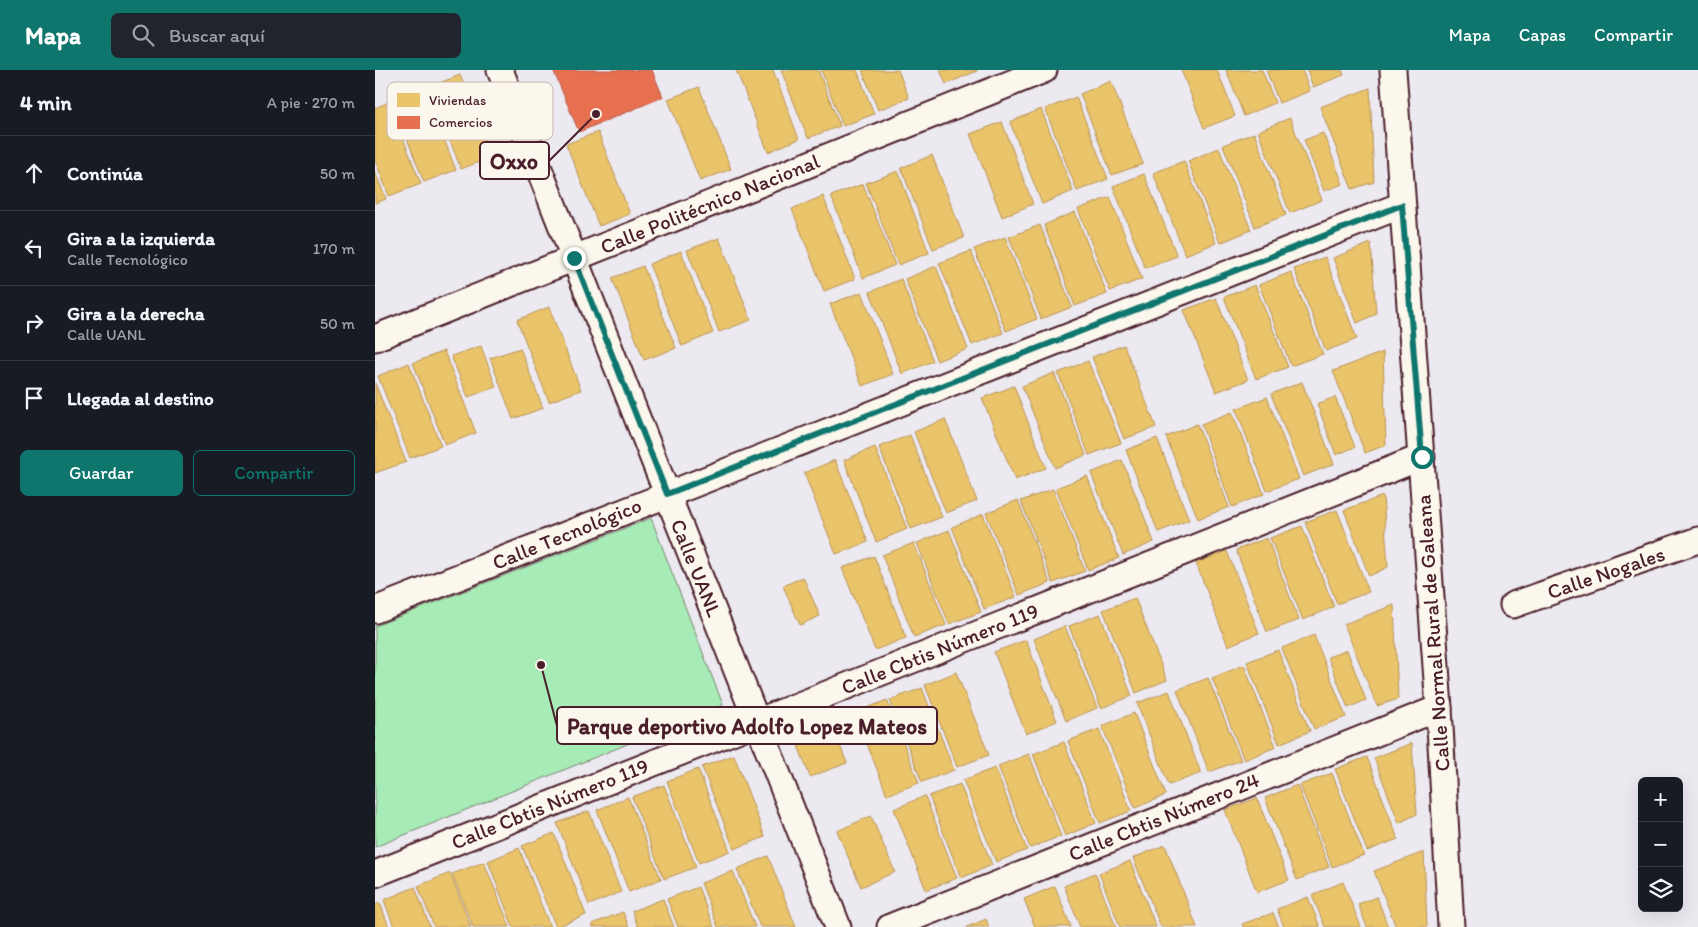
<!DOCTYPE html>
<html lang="es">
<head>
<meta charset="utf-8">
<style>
	body { margin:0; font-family:Itim,sans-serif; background:#20242c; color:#f1f3f6 }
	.controls { position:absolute; right:15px; bottom:15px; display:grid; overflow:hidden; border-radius:8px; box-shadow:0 5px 20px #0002 }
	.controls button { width:45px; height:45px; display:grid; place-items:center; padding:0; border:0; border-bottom:1px solid #363941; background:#171b24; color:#f1f3f6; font:25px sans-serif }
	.stop { position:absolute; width:15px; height:15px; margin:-11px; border:4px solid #0f766e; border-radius:50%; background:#fff }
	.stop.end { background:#0f766e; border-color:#fff; box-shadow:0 1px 5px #0008 }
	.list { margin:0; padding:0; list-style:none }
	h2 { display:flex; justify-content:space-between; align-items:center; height:65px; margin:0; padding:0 20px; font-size:21px }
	h2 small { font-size:16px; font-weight:400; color:#9ea1a6 }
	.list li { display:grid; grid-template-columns:32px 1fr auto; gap:15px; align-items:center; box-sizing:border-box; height:75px; padding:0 20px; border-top:1px solid #363941 }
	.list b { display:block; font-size:19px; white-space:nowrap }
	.list p { margin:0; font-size:16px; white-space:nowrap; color:#9ea1a6 }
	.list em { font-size:16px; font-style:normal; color:#9ea1a6 }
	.actions { display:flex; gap:10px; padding:15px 20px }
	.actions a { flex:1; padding:11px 0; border:1px solid #0f766e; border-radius:8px; text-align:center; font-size:18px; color:#0f766e }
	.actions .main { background:#0f766e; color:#fff }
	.icon { flex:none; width:28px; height:28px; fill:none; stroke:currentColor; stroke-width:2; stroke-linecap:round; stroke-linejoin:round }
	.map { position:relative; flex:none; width:1323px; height:857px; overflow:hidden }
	header { display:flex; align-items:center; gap:30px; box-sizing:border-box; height:70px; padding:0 25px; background:#0f766e; color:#fff }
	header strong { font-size:24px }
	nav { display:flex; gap:28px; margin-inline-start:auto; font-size:18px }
	.search { width:350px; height:45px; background:#20242c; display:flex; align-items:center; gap:12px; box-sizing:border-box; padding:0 18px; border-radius:8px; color:#9ea1a6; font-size:19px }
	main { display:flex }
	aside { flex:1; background:#171b24 }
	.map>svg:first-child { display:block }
	.green { fill:#a7ebb6; stroke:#788570 }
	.homes { fill:#e9c46a; stroke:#b99257 }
	.shops { fill:#e76f51; stroke:#b85746 }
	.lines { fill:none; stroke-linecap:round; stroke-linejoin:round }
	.minor-casing { stroke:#4a1f2b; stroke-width:29 }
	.minor { stroke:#fbf7ec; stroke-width:25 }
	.route { stroke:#0f766e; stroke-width:6 }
	.labels { text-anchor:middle; stroke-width:5; stroke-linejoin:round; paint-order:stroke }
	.street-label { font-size:21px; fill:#4a1f2b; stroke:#fbf7ec }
	.key { fill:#fbf7ec; stroke:#c6b6b2; stroke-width:1 }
	.key-label { font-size:14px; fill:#4a1f2b }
	.leader { fill:none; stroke:#4a1f2b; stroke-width:2 }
	.callout-dot { fill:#4a1f2b; stroke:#fbf7ec; stroke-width:2 }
	.callout { fill:#fbf7ec; stroke:#4a1f2b; stroke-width:2 }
	.callout-label { font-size:22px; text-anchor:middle; font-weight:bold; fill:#4a1f2b }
</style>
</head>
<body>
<header>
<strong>Mapa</strong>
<div class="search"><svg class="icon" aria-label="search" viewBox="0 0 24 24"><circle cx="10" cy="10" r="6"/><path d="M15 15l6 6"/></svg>Buscar aquí</div>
<nav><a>Mapa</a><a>Capas</a><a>Compartir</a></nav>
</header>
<main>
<aside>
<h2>4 min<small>A pie · 270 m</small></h2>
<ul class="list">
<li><svg class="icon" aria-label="ahead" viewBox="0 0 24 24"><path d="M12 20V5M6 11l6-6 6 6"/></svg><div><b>Continúa</b></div><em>50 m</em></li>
<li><svg class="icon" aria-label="left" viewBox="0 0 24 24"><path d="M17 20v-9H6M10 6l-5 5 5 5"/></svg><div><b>Gira a la izquierda</b><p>Calle Tecnológico</p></div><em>170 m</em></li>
<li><svg class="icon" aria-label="right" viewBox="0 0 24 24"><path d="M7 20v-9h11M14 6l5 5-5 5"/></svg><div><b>Gira a la derecha</b><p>Calle UANL</p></div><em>50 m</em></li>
<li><svg class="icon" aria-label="arrive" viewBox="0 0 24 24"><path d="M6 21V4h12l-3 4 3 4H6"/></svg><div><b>Llegada al destino</b></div></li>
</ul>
<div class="actions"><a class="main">Guardar</a><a>Compartir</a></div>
</aside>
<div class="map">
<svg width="1323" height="857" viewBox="0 0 1323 857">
	<rect width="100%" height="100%" fill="#ece9f1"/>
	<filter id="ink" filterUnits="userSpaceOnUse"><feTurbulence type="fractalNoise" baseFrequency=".02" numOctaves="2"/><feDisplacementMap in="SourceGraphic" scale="10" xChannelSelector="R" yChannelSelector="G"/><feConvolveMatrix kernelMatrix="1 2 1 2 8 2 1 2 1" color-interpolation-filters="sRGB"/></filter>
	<g filter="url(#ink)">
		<polygon class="green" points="276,448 348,635 0,777 0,556"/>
		<g class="homes">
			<polygon points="361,0 398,0 424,69 393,82"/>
			<polygon points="406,0 443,0 465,56 433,68"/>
			<polygon points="446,0 482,0 499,44 468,56"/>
			<polygon points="487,0 523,0 534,28 503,40"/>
			<polygon points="565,0 602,0 602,1 571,14"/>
			<polygon points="806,0 842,0 860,46 829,58"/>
			<polygon points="851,0 887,0 900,33 869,46"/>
			<polygon points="891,0 927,0 935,21 904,33"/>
			<polygon points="932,0 967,0 969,5 938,17"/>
			<polygon points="85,5 117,87 86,99 54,17"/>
			<polygon points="736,11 768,94 737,105 705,24"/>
			<polygon points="49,17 81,100 49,112 17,30"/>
			<polygon points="324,17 356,99 325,111 293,29"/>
			<polygon points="995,18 999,112 977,119 945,37"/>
			<polygon points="701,27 733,109 702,121 670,39"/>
			<polygon points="14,32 46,114 14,126 0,90 0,38"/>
			<polygon points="666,39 698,121 667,134 635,52"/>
			<polygon points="915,48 947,130 915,143 883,61"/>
			<polygon points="627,52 658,134 627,147 595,64"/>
			<polygon points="223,62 255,144 224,156 191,74"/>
			<polygon points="879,63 911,145 880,157 848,75"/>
			<polygon points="948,63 968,114 949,121 929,70"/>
			<polygon points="844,78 876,160 845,173 813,91"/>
			<polygon points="557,85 589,168 558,179 526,98"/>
			<polygon points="809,91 841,173 810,185 778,103"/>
			<polygon points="523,101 554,183 523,195 491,113"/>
			<polygon points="0,102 11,129 0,133"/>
			<polygon points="769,104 802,186 770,198 738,116"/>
			<polygon points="488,114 520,195 488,208 456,126"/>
			<polygon points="448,126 480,209 449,221 417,139"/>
			<polygon points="735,127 767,209 735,221 703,139"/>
			<polygon points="700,142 732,224 700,236 669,155"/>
			<polygon points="665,155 697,237 666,249 634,167"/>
			<polygon points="630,167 662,249 631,261 599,179"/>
			<polygon points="344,168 376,250 344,262 312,180"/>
			<polygon points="996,173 1001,244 982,253 958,188"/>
			<polygon points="306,181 338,263 307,276 274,194"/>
			<polygon points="596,181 628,263 597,275 564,193"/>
			<polygon points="950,187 982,269 951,281 919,199"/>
			<polygon points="268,196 301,278 269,290 237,208"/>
			<polygon points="561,196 593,279 562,291 530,209"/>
			<polygon points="916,202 948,284 916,296 884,215"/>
			<polygon points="526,209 558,291 527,304 495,222"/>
			<polygon points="880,215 913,297 881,309 849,227"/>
			<polygon points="487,222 518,304 487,316 455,234"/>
			<polygon points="841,228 873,310 841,322 809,240"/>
			<polygon points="174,237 206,320 174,332 142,250"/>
			<polygon points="749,275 781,357 749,369 717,287"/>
			<polygon points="106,276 121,317 93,327 76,286"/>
			<polygon points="145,278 168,338 138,349 115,288"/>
			<polygon points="69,281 101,363 70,375 38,293"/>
			<polygon points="1008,282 1011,375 990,383 958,301"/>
			<polygon points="713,291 746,373 714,385 683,303"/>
			<polygon points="34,293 66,376 35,388 3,306"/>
			<polygon points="679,303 711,385 680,398 647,316"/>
			<polygon points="927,312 959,394 928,406 896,324"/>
			<polygon points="0,313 31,392 0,403"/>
			<polygon points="639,316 671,398 640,410 607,328"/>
			<polygon points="892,327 924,409 892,421 861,339"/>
			<polygon points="960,327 980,377 961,385 942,334"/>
			<polygon points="857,342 889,424 857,437 826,354"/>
			<polygon points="570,349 602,431 571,443 539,362"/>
			<polygon points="822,354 854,437 823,449 791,367"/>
			<polygon points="535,365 567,447 536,459 504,377"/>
			<polygon points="782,368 814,450 783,462 751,380"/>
			<polygon points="500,377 532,459 501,472 469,390"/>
			<polygon points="460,390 493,472 461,484 429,403"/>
			<polygon points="747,390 779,472 748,485 716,403"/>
			<polygon points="712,406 744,488 713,500 681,418"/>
			<polygon points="678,419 710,501 678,513 646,431"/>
			<polygon points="1008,426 1013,497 994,506 969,440"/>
			<polygon points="643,430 675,513 644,525 611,443"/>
			<polygon points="962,440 994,522 962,534 930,452"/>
			<polygon points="608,444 641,527 609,539 577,457"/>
			<polygon points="927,456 959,537 928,550 895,468"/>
			<polygon points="574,460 606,542 574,554 542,473"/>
			<polygon points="892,468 924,550 892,562 861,480"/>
			<polygon points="539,473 571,555 539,567 507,485"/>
			<polygon points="852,481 884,563 853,576 821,493"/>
			<polygon points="499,486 531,568 500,580 467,498"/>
			<polygon points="428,507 445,546 425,555 408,516"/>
			<polygon points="760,528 792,610 761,623 728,540"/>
			<polygon points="1019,535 1023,629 1002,636 969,554"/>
			<polygon points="725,544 757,626 726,638 694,556"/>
			<polygon points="690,556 722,638 691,651 659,569"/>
			<polygon points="939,565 971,647 939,659 907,578"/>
			<polygon points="651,570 682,651 651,664 619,582"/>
			<polygon points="903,580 935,661 904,674 872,592"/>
			<polygon points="972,580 991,630 973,638 953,587"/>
			<polygon points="869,595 901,677 869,690 837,608"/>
			<polygon points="581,602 614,685 582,697 550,615"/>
			<polygon points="833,608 866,690 834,702 802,620"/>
			<polygon points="547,618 579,700 547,712 515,630"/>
			<polygon points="794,621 826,703 794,715 762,633"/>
			<polygon points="512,630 544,713 512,725 480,643"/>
			<polygon points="452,643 472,693 435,707 416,657"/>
			<polygon points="759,643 791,725 760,738 727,656"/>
			<polygon points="724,659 756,741 725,753 693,671"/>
			<polygon points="689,672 721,753 690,766 658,684"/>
			<polygon points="1037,673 1042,744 1024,753 999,688"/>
			<polygon points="654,684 686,766 655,778 623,696"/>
			<polygon points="359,685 390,767 359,779 327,697"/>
			<polygon points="992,687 1023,769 992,781 960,699"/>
			<polygon points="620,698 652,780 621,792 588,710"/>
			<polygon points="323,699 355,781 324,793 292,711"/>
			<polygon points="957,703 989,785 957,797 925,715"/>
			<polygon points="585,714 617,795 586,808 554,726"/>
			<polygon points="289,715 321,797 289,809 257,727"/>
			<polygon points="922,715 954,797 922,810 890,728"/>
			<polygon points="550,726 582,808 551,820 519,739"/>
			<polygon points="253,727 286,809 254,822 222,740"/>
			<polygon points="882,728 914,810 882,822 850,740"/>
			<polygon points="214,741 246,822 214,835 182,753"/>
			<polygon points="496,746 520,802 486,817 462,761"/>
			<polygon points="179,763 211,845 181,857 147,776"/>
			<polygon points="790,775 822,857 786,857 758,788"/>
			<polygon points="144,778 175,857 138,857 113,791"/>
			<polygon points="1049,782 1052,857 1021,857 999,801"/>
			<polygon points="393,786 421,857 385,857 362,799"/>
			<polygon points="755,791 781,857 745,857 724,803"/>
			<polygon points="109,792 135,857 98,857 77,804"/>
			<polygon points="358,801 380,857 343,857 326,813"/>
			<polygon points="75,803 96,857 59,857 43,816"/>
			<polygon points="720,803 741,857 705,857 689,816"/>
			<polygon points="968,812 986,857 950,857 937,825"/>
			<polygon points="680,816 696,857 660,857 649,829"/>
			<polygon points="40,817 55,857 19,857 9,830"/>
			<polygon points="323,817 339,857 303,857 292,829"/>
			<polygon points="933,827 945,857 909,857 902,839"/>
			<polygon points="1002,827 1013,857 992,857 983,834"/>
			<polygon points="288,829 299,857 263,857 257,841"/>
			<polygon points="5,833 14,857 0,857 0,835"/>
			<polygon points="248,842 254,857 218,857 217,854"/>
			<polygon points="898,843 904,857 868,857 867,854"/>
			<polygon points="611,849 614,857 592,857"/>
		</g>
		<polygon class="shops" points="184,0 277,0 288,27 204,62 179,2"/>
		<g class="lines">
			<defs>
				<g id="minor">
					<polyline points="125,0 463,857"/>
					<polyline points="1018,0 1064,638 1076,857"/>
					<polyline points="0,268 669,0"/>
					<polyline points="1138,535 1323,470"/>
					<polyline points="0,540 1027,135"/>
					<polyline points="0,804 1047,387"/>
					<polyline points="515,857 1064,638"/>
				</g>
			</defs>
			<use href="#minor" class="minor-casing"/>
			<use href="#minor" class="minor"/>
		</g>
	</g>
	<g class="lines" filter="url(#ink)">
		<polyline class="route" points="199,188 292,424 1027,135 1047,387"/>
	</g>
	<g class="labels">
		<g class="street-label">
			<text transform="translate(335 134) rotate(-22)" y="7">Calle Politécnico Nacional</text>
			<text transform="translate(192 464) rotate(-22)" y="7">Calle Tecnológico</text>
			<text transform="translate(321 498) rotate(68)" y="7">Calle UANL</text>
			<text transform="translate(1231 503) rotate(-19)" y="7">Calle Nogales</text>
			<text transform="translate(1058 563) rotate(-94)" y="7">Calle Normal Rural de Galeana</text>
			<text transform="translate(565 579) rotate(-22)" y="7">Calle Cbtis Número 119</text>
			<text transform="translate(175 734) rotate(-22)" y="7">Calle Cbtis Número 119</text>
			<text transform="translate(789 747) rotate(-22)" y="7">Calle Cbtis Número 24</text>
		</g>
	</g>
	<rect x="12" y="12" width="166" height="58" rx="8" class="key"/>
	<rect x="22" y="23" width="23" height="14" fill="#e9c46a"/>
	<rect x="22" y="46" width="23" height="13" fill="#e76f51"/>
	<g class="key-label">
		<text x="54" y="35">Viviendas</text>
		<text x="54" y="57">Comercios</text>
	</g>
	<path class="leader" d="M221 44L174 91M166 595L182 656"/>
	<g class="callout-dot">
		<circle cx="221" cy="44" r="5"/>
		<circle cx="166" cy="595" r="5"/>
	</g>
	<g class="callout">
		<rect x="105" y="72" width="69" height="37" rx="5"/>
		<rect x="182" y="637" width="380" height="37" rx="5"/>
	</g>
	<g class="callout-label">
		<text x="139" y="99">Oxxo</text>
		<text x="372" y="664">Parque deportivo Adolfo Lopez Mateos</text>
	</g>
</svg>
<div class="controls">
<button>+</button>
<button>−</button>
<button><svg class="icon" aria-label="layers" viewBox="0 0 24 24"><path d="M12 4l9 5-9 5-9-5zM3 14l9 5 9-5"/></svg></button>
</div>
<div class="stop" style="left:1047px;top:387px"></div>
<div class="stop end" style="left:199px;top:188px"></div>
</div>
</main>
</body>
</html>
